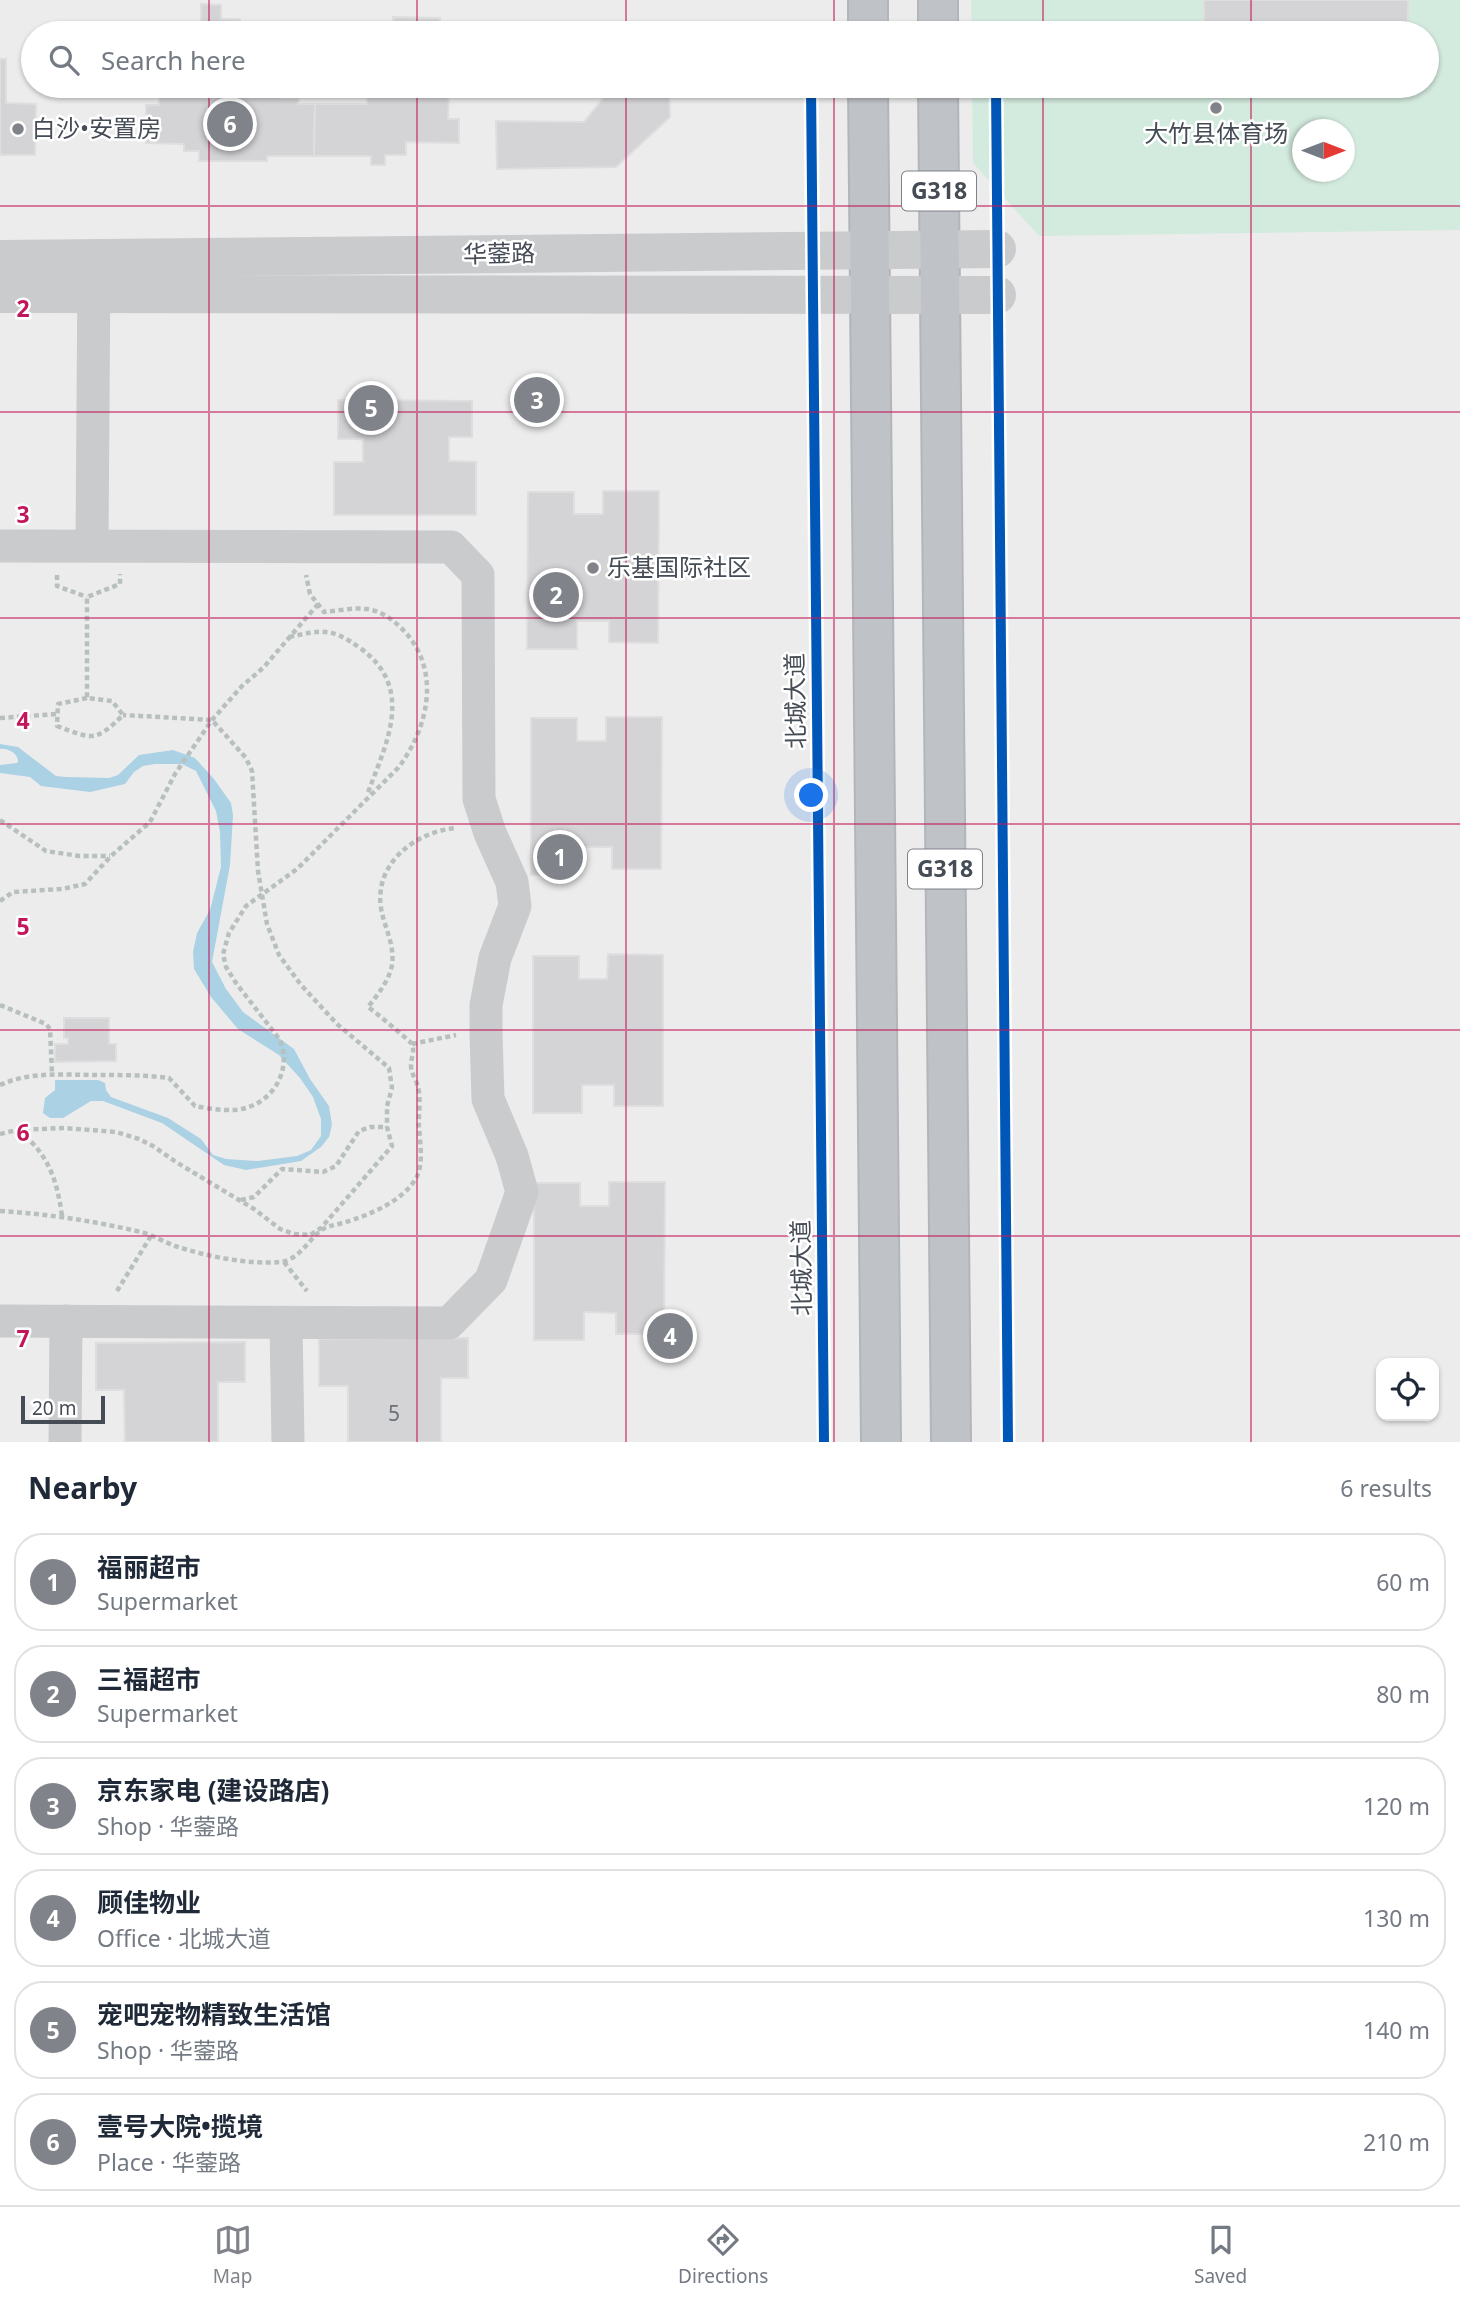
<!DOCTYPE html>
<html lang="en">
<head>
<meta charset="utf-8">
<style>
	body { margin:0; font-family:"Noto Sans","Noto Sans SC",sans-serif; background:#f2f2f3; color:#1f2937 }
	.controls { position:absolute; right:21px; bottom:21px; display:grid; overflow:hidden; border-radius:14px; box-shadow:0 2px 5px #0004 }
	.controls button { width:63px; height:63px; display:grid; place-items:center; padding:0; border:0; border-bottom:2px solid #e0e1e3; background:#fff; color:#1f2937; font:35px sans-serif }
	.compass { position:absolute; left:1292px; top:119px; width:63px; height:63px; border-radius:50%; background:#fff; box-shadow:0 2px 5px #0004; rotate:90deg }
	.scale { position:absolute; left:21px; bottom:18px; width:84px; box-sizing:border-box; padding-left:7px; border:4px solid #464c56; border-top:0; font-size:19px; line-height:24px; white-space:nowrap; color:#464c56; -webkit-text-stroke:5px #fff; paint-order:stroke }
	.you { position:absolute; left:812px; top:796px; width:24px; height:24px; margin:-18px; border:5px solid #fff; border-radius:50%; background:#1a73e8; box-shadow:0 0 0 10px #1a73e833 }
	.badge { display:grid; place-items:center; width:46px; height:46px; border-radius:50%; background:#80848a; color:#fff; font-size:23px; font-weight:700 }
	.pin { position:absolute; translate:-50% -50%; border:4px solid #fff; box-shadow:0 2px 7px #0006 }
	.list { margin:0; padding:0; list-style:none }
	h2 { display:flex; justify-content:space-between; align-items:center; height:91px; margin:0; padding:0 28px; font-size:30px }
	h2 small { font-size:23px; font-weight:400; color:#747a83 }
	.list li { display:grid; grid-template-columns:46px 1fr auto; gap:21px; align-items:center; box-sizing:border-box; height:98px; margin:0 14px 14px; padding:0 14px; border:2px solid #e0e1e3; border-radius:28px }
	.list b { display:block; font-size:26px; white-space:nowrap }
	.list p { margin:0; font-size:23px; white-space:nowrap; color:#747a83 }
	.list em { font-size:23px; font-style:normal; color:#747a83 }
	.icon { flex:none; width:38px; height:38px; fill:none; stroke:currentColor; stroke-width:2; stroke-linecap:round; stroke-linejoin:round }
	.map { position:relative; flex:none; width:1460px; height:1442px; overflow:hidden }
	.search { position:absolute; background:#fff; box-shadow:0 2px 5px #0004; left:21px; right:21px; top:21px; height:77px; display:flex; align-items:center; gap:18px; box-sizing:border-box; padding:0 24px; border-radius:38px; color:#747a83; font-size:26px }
	.sheet { height:763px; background:#fff }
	nav { display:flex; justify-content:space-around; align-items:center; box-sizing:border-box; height:98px; border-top:2px solid #e0e1e3; background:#fff; font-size:19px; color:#747a83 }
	nav a { display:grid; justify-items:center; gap:4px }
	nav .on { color:#80848a }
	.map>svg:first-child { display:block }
	.green { fill:#d3eade; fill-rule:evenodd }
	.water { fill:#aad1e4 }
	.building { fill:#d4d4d7; stroke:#dededf; stroke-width:2 }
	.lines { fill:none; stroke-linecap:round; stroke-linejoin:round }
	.trunk-casing { stroke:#b2b5ba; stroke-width:42 }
	.path { stroke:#b7c0be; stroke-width:4.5; stroke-dasharray:5 3.5; stroke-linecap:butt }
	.minor { stroke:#c9cbcd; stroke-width:33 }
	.tertiary { stroke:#c9cbcd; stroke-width:38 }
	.trunk { stroke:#bfc2c6; stroke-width:38 }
	.cycleway-casing { stroke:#fff; stroke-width:15 }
	.cycleway { stroke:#0057b8; stroke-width:10 }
	.grid { fill:none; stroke:#c2185b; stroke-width:2; stroke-opacity:0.55 }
	.poi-dot { fill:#80848a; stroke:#fff; stroke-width:2.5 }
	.labels { text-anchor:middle; stroke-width:5; stroke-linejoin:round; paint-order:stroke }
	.number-label { font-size:21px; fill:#6b7078 }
	.shield { fill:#fff; stroke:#7e8289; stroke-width:2 }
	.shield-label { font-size:23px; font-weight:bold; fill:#464c56 }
	.poi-label { font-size:24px; fill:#464c56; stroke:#fff; text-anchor:start }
	.street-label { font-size:24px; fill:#464c56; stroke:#fff }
	.grid-label { font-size:23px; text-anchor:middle; font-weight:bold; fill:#c2185b; stroke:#fff; stroke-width:5; stroke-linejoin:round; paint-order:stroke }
</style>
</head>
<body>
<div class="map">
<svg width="1460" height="1442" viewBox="0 0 1460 1442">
	<rect width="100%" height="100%" fill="#edecec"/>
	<path class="green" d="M971,0H1460V230L1039,236L973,163L972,86H1427V33H972ZM1302,130H1344V172H1302Z"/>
	<path class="water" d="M0,744L18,747L56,776L66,777L109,778L118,775L139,755L173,750L195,758L214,779L231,803L233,815L230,865L212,962L226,989L243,1012L294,1049L310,1079L329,1106L332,1125L329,1137L321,1147L301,1161L246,1170L224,1165L162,1123L103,1101H91L63,1118H50L43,1113L45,1098L55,1090V1080H98L105,1083L106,1090L111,1097L168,1118L201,1139L213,1155L226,1159L258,1161L297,1156L311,1150L321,1136V1119L313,1097L300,1078L279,1055L238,1029L211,997L194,969L193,952L197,933L210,910L221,867L220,832L216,811L196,771L182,764H155L143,766L134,772L125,784L90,792L41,786L30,777L0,773V765L17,763L18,761C18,753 7,748 0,749Z"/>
	<g class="building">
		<rect x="1204" y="0" width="204" height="33"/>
		<polygon points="201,4 221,5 221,19 240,19 240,33 201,33"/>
		<polygon points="393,17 440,18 440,33 393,33"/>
		<polygon points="160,25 179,25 179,33 174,33 174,29 160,29"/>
		<polygon points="0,59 6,59 6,103 36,104 35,155 0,155"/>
		<polygon points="152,86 242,86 242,88 281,86 281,98 299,98 298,104 315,104 314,156 267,156 267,161 199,161 199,151 184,151 184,144 146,143 146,105 159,105 159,89 152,89"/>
		<polygon points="360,86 444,86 444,90 449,90 449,86 491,86 491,91 497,91 497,96 449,95 448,119 459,119 459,143 406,142 406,155 385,155 385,165 371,165 371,156 314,156 315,104 367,104 367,97 360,97"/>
		<polygon points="613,86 669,86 670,117 616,167 497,169 496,121 584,122"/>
		<polygon points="338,400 472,401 472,437 449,437 449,461 476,462 476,515 334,515 334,462 363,462 363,439 338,439"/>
		<polygon points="603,491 659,491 658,643 609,642 609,621 577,621 577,649 527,649 528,492 574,492 574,514 603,514"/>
		<polygon points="606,717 662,717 661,869 612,869 612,847 580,847 580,875 531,875 531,718 577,718 577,741 606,741"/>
		<polygon points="608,954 663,955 663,1106 614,1106 614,1085 582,1085 582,1113 533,1113 533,956 579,956 579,979 607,979"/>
		<polygon points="64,1018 109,1018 109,1044 116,1044 116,1061 55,1062 55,1044 68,1044 68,1038 64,1038"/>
		<polygon points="609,1182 665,1182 664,1334 616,1334 616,1313 584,1312 584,1340 534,1340 534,1183 580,1183 580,1206 609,1206"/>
		<polygon points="468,1338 468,1378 441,1378 441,1442 348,1442 348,1386 319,1386 319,1339"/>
		<polygon points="245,1342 245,1382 218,1382 218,1442 125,1442 124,1390 96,1390 96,1343"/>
	</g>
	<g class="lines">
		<defs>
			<g id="trunk">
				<polyline points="868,0 868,33"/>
				<polyline points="938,0 938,33"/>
				<polyline points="868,86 881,1442"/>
				<polyline points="938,86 951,1442"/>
			</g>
		</defs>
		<use href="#trunk" class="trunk-casing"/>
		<g class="path">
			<polyline points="57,575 57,586 87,597"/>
			<path d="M289,637C322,630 331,627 360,648C416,688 386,744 367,795"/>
			<path d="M87,698L58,704L57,726C92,739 95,743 123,715L112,701L87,698V597L120,584V574"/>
			<polyline points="0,718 57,714"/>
			<polyline points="0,820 46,851 79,856 110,856"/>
			<polyline points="0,901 13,892 62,889 85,884 111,856 150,822 175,774 212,720 242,686 263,668 319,603"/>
			<polyline points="0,1005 46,1024 50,1029 52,1074"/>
			<polyline points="412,1044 456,1035"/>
			<path d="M0,1085C31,1071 64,1075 98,1075C121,1075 145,1075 169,1078L195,1106C211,1109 233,1113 249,1107C277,1097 291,1067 280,1040L236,983L226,967L223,954L229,933L246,906L297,869L398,768C430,726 442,666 400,627C391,618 380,611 367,609C354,607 338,611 324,612L310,594L306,575"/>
			<path d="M18,1131C48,1152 57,1180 62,1216"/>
			<polyline points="0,1134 17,1130 64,1128 116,1132 139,1139 153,1146 176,1162 254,1209 280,1229 294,1234 310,1235 321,1228 392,1146 387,1127 387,1106 392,1088 389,1068 337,1024 301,985 279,955 267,924 258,871 252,771 246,758 212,720 123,715"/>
			<polyline points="241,1200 254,1197 282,1169 323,1172 336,1166 359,1131 370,1127 387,1127"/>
			<path d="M0,1211C48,1214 94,1221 141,1232C153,1235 164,1242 175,1246C205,1256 249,1265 280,1262C303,1260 311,1231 330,1226C358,1220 406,1203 418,1174C423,1160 420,1141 419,1127C418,1114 422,1097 417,1084C415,1077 411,1074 411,1065C411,1058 415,1051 412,1044C410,1041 374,1011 368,1007C378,994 389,981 392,965C395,944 384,927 381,908C374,863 416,831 457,828"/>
			<polyline points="284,1262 307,1291"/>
			<polyline points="117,1291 151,1236"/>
		</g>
		<g class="minor">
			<polyline points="92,545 94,267"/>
			<polyline points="0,546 451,547 478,575 479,799 490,833 512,882 515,906 495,958 486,1005 486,1033 488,1099 512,1156 522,1192 491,1280 449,1323 0,1321"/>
			<polyline points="286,1323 288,1442"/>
			<polyline points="65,1442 66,1321"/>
		</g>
		<g class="tertiary">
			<polyline points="0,259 997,249"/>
			<polyline points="0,294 997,295"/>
		</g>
		<use href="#trunk" class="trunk"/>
		<defs>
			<g id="cycleway">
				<polyline points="811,86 824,1442"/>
				<polyline points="996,86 1008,1442"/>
			</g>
		</defs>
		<use href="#cycleway" class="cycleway-casing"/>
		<use href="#cycleway" class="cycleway"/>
	</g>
	<path class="grid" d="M209,0V33M417,0V33M626,0V33M834,0V33M1043,0V33M1251,0V33M209,86V1442M417,86V1442M626,86V1442M834,86V1442M1043,86V1442M1251,86V1442M0,206H1460M0,412H1460M0,618H1460M0,824H1460M0,1030H1460M0,1236H1460"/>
	<g class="poi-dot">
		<circle cx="1216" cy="108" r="7"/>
		<circle cx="18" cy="129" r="7"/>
		<circle cx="593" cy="568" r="7"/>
	</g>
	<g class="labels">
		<g class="number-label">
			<text x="394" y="1421">5</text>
		</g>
		<g class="shield">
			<rect x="902" y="171.5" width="74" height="39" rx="5"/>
			<rect x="908" y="849.5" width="74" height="39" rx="5"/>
		</g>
		<g class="shield-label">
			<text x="939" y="199">G318</text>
			<text x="945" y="877">G318</text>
		</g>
		<g class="poi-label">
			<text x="32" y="137">白沙•安置房</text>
			<text x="1216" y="142" text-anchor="middle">大竹县体育场</text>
			<text x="607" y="576">乐基国际社区</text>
		</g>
		<g class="street-label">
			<text transform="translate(499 254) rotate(-1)" y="8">华蓥路</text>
			<text transform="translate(796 701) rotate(-91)" y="8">北城大道</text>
			<text transform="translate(802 1268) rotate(-91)" y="8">北城大道</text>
		</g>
	</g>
	<g class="grid-label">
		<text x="23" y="317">2</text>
		<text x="23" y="523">3</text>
		<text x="23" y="729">4</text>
		<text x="23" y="935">5</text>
		<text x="23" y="1141">6</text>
		<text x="23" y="1347">7</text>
	</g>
</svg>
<div class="controls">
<button><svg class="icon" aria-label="locate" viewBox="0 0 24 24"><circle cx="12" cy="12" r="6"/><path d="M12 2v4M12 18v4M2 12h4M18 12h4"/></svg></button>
</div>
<svg class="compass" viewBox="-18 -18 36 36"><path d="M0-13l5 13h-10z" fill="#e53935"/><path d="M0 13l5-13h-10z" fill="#747a83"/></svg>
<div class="scale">20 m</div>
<div class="you"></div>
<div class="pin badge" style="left:560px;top:857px">1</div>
<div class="pin badge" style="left:556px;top:595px">2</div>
<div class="pin badge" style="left:537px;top:400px">3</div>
<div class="pin badge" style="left:670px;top:1336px">4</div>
<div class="pin badge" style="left:371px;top:408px">5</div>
<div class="pin badge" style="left:230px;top:124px">6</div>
<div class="search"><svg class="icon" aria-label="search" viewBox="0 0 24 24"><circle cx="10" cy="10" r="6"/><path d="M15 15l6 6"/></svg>Search here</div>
</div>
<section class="sheet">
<h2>Nearby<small>6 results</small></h2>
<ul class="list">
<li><span class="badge">1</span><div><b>福丽超市</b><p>Supermarket</p></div><em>60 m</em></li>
<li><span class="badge">2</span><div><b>三福超市</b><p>Supermarket</p></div><em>80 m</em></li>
<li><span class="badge">3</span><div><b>京东家电 (建设路店)</b><p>Shop · 华蓥路</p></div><em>120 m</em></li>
<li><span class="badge">4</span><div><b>顾佳物业</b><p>Office · 北城大道</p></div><em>130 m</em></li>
<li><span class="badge">5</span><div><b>宠吧宠物精致生活馆</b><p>Shop · 华蓥路</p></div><em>140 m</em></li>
<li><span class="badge">6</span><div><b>壹号大院•揽境</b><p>Place · 华蓥路</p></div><em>210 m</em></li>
</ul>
</section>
<nav>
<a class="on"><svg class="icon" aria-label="map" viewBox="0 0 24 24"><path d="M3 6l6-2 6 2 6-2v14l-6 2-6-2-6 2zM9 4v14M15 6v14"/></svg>Map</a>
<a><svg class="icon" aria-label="directions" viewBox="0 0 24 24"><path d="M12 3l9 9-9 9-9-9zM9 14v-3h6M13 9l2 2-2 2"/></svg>Directions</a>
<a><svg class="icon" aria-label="saved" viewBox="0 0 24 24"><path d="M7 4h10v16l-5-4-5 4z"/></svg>Saved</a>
</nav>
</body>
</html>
